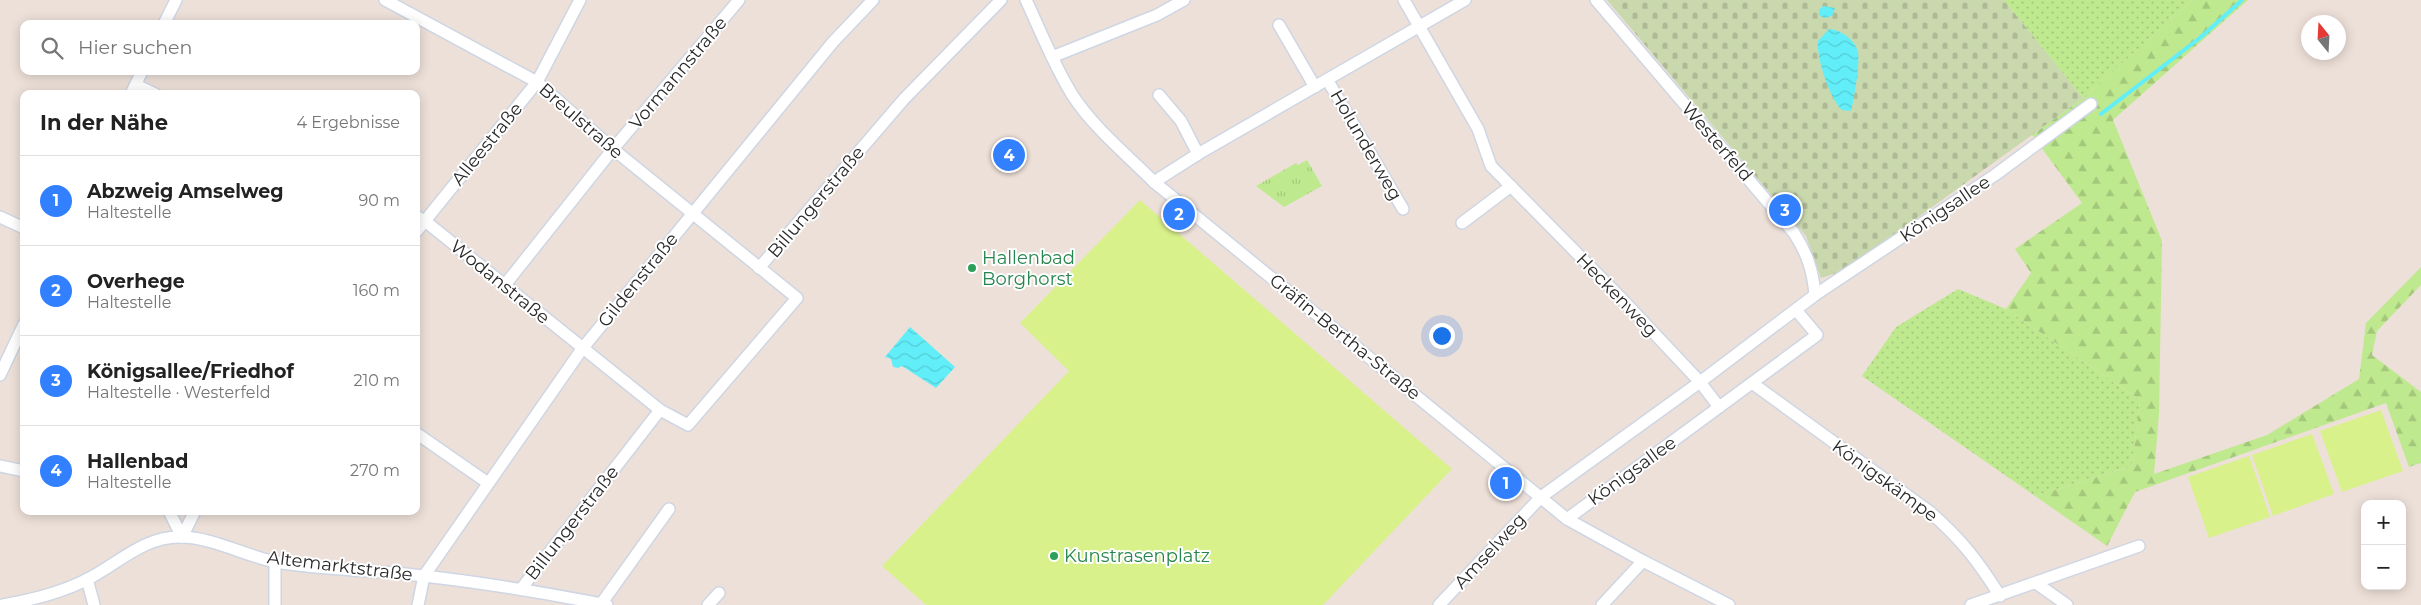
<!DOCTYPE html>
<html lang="de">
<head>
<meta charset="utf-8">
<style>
	body { margin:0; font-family:Montserrat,sans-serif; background:#f6f6f6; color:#222 }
	.controls { position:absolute; right:15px; bottom:15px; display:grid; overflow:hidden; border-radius:10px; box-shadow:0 2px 12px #0003 }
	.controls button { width:45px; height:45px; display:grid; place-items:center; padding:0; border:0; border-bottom:1px solid #e0e0e0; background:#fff; color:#222; font:25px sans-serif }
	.compass { position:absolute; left:2301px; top:15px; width:45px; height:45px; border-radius:50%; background:#fff; box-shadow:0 2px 12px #0003; rotate:342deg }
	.you { position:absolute; left:1441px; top:335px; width:18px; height:18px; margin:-12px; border:4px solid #fff; border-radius:50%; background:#1a73e8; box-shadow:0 0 0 8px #1a73e833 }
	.badge { display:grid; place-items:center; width:32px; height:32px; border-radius:50%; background:#3380ff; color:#fff; font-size:16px; font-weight:700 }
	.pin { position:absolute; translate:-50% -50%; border:2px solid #fff; box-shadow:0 1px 5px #0006 }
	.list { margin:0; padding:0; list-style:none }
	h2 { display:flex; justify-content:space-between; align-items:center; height:65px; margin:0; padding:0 20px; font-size:21px }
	h2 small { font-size:16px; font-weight:400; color:#767676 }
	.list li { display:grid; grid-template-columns:32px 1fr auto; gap:15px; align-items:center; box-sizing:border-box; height:90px; padding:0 20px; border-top:1px solid #e0e0e0 }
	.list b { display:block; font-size:19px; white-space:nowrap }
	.list p { margin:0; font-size:16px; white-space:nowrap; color:#767676 }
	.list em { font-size:16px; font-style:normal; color:#767676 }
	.icon { flex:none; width:28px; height:28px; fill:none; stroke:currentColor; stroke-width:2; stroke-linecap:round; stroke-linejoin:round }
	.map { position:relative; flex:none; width:2421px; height:605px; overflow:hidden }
	.search { position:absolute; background:#fff; box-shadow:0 2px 12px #0003; left:20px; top:20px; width:400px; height:55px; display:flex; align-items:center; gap:12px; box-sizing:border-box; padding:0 18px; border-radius:10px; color:#767676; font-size:19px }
	.panel { position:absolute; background:#fff; box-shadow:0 2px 12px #0003; left:20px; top:90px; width:400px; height:425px; border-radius:10px }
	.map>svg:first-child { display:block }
	.grass { fill:url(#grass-dots) }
	.forest { fill:url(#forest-firs) }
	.cemetery { fill:url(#cemetery-stones) }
	.park { fill:url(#park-tufts) }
	.pitch { fill:#d9f18a }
	.water { fill:url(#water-waves) }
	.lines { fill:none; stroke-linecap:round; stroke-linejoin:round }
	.stream { stroke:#61eef9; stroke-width:4 }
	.minor-casing { stroke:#ced6e3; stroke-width:14 }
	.minor { stroke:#fff; stroke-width:11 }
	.leisure-dot { fill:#2e9e5b; stroke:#fff; stroke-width:2 }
	.labels { text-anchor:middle; stroke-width:4; stroke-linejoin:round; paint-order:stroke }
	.street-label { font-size:18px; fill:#292929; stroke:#fff }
	.leisure-label { font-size:18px; fill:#27864d; stroke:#fff; text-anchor:start }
</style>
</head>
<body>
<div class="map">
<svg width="2421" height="605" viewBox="0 0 2421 605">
	<defs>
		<pattern id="grass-dots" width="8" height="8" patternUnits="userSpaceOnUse" patternTransform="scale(1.25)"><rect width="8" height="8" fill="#bfe98f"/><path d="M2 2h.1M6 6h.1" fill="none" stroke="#a4c87b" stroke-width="1.8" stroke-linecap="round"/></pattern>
		<pattern id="forest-firs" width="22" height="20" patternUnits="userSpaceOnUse" patternTransform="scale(1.25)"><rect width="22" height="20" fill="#bfe98f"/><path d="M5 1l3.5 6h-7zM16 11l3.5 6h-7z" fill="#a4c87b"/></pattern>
		<pattern id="cemetery-stones" width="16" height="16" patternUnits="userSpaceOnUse" patternTransform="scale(1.25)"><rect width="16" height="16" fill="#cad8ae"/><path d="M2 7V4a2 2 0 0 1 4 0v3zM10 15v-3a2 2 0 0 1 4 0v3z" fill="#aeb996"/></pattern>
		<pattern id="park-tufts" width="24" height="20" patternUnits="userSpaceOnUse" patternTransform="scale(1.25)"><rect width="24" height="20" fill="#bfe98f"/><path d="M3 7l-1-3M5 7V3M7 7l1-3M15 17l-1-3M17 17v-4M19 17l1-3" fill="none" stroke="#a4c87b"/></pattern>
		<pattern id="water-waves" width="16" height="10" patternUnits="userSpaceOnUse" patternTransform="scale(1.25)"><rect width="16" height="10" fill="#61eef9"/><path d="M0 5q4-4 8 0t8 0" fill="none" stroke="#54ccd5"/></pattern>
	</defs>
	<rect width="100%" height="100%" fill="#ede0d9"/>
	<g class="grass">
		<polygon points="2004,0 2193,0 2083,98"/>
		<polygon points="1958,289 2006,309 2140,400 2132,466 2035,496 1862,376 1896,327"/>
	</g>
	<polygon class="forest" points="2193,0 2248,0 2113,120 2162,241 2159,414 2154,474 2267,435 2359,379 2366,323 2421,267 2421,285 2377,331 2372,355 2421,392 2421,463 2409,467 2386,403 2135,492 2107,546 2035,496 2132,466 2140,400 2006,309 2031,273 2015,249 2082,203 2032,135 2083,98"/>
	<polygon class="cemetery" points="1607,0 2004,0 2083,98 1845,270 1821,278 1806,236"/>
	<polygon class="park" points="1307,160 1322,186 1284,207 1256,186 1296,163 1298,165"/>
	<g class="pitch">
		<polygon points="1140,200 1452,469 1323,605 926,605 882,566 1069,371 1020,323"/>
		<polygon points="2381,410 2403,471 2342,492 2320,431"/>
		<polygon points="2312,434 2334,494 2273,516 2252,455"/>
		<polygon points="2249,456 2270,517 2209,538 2188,477"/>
	</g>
	<g class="water">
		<polygon points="1823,6 1835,8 1832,16 1824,18 1819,15 1819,10"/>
		<path d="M1829,29C1841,30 1856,40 1858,53C1860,63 1854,100 1851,111L1842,110C1830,99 1816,57 1818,41Z"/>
		<polygon points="910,327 955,367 936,388 902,366 898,368 893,367 891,359 885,357"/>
	</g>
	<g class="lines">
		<polyline class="stream" points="2101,114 2201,37 2242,0"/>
		<defs>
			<g id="minor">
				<polyline points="385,0 537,82 613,149 797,298 688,425 660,410 425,221 416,216"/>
				<path d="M1026,0C1041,32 1054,66 1073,96C1094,128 1127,155 1154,182L1567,519L1643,561L1729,605"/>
				<polyline points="1404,0 1478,129 1491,166 1621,298 1700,382 1719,407"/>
				<path d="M1596,0L1794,233C1807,253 1813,271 1815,295"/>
				<polyline points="164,24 176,0"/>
				<polyline points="1279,25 1315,87"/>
				<polyline points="1052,57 1157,15 1184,0"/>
				<polyline points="1328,81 1403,209"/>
				<polyline points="136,85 155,94"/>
				<polyline points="131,94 142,71"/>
				<polyline points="1159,95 1181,121 1198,154"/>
				<polyline points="1154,182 1198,154 1465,0"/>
				<polyline points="0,217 24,228"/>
				<polyline points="1462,223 1511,186"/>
				<polyline points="416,232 537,82 580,0"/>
				<polyline points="759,268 904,99 1001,0"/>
				<polyline points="504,286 613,149 739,0"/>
				<polyline points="0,375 24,324"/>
				<path d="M1752,383L1930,512C1961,539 1978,561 2000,596"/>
				<polyline points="416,433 488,483"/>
				<polyline points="0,466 24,471"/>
				<polyline points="169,511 182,537"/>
				<polyline points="1567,519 1817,335 1796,310"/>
				<polyline points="182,537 195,511"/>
				<polyline points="87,579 94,605"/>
				<polyline points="2036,583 2067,605"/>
				<polyline points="521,589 660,410"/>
				<polyline points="601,604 669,509"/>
				<path d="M3,605C32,600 60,593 86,580C118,564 144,536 181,537C212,537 248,557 276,562C325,570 375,570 424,576C485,583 546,593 607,605"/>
				<polyline points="275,605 275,562"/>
				<polyline points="418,605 424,576 582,349 833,42 873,0"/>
				<polyline points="708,605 719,593"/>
				<polyline points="1439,605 1541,497 1700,382 1815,295 1995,175 2091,104"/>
				<polyline points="1602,605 1643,561"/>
				<polyline points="1971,605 2139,546"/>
			</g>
		</defs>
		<use href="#minor" class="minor-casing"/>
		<use href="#minor" class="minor"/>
	</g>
	<g class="leisure-dot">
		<circle cx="972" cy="268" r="5"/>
		<circle cx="1054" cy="556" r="5"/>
	</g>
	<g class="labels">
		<g class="street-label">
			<text transform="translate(678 73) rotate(-50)" y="6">Vormannstraße</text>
			<text transform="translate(581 121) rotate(41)" y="6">Breulstraße</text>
			<text transform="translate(1717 142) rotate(49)" y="6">Westerfeld</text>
			<text transform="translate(487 144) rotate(-51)" y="6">Alleestraße</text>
			<text transform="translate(1366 145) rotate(60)" y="6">Holunderweg</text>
			<text transform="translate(816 202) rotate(-50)" y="6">Billungerstraße</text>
			<text transform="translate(1945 209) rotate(-34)" y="6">Königsallee</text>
			<text transform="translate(638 280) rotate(-51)" y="6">Gildenstraße</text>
			<text transform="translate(500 282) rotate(39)" y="6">Wodanstraße</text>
			<text transform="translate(1617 295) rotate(46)" y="6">Heckenweg</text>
			<text transform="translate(1345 337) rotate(39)" y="6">Gräfin-Bertha-Straße</text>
			<text transform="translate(1632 471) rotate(-36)" y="6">Königsallee</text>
			<text transform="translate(1885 481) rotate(36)" y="6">Königskämpe</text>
			<text transform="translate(572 523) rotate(-52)" y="6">Billungerstraße</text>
			<text transform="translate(1490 551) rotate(-47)" y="6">Amselweg</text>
			<text transform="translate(340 566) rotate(7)" y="6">Altemarktstraße</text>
		</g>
		<g class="leisure-label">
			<text x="982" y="264">Hallenbad<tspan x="982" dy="21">Borghorst</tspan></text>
			<text x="1064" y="562">Kunstrasenplatz</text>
		</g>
	</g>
</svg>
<div class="controls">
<button>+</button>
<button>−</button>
</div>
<svg class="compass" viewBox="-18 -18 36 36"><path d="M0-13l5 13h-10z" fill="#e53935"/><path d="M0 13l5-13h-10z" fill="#767676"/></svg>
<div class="you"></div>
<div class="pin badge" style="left:1506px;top:483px">1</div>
<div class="pin badge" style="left:1179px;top:214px">2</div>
<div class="pin badge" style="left:1785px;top:210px">3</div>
<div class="pin badge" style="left:1009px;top:155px">4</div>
<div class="search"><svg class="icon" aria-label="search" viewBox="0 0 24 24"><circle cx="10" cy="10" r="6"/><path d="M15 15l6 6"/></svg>Hier suchen</div>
<section class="panel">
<h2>In der Nähe<small>4 Ergebnisse</small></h2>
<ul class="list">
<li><span class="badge">1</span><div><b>Abzweig Amselweg</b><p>Haltestelle</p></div><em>90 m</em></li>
<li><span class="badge">2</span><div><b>Overhege</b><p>Haltestelle</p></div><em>160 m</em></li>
<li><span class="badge">3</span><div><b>Königsallee/Friedhof</b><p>Haltestelle · Westerfeld</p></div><em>210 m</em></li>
<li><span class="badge">4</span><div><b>Hallenbad</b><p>Haltestelle</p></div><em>270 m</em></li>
</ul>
</section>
</div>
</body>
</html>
